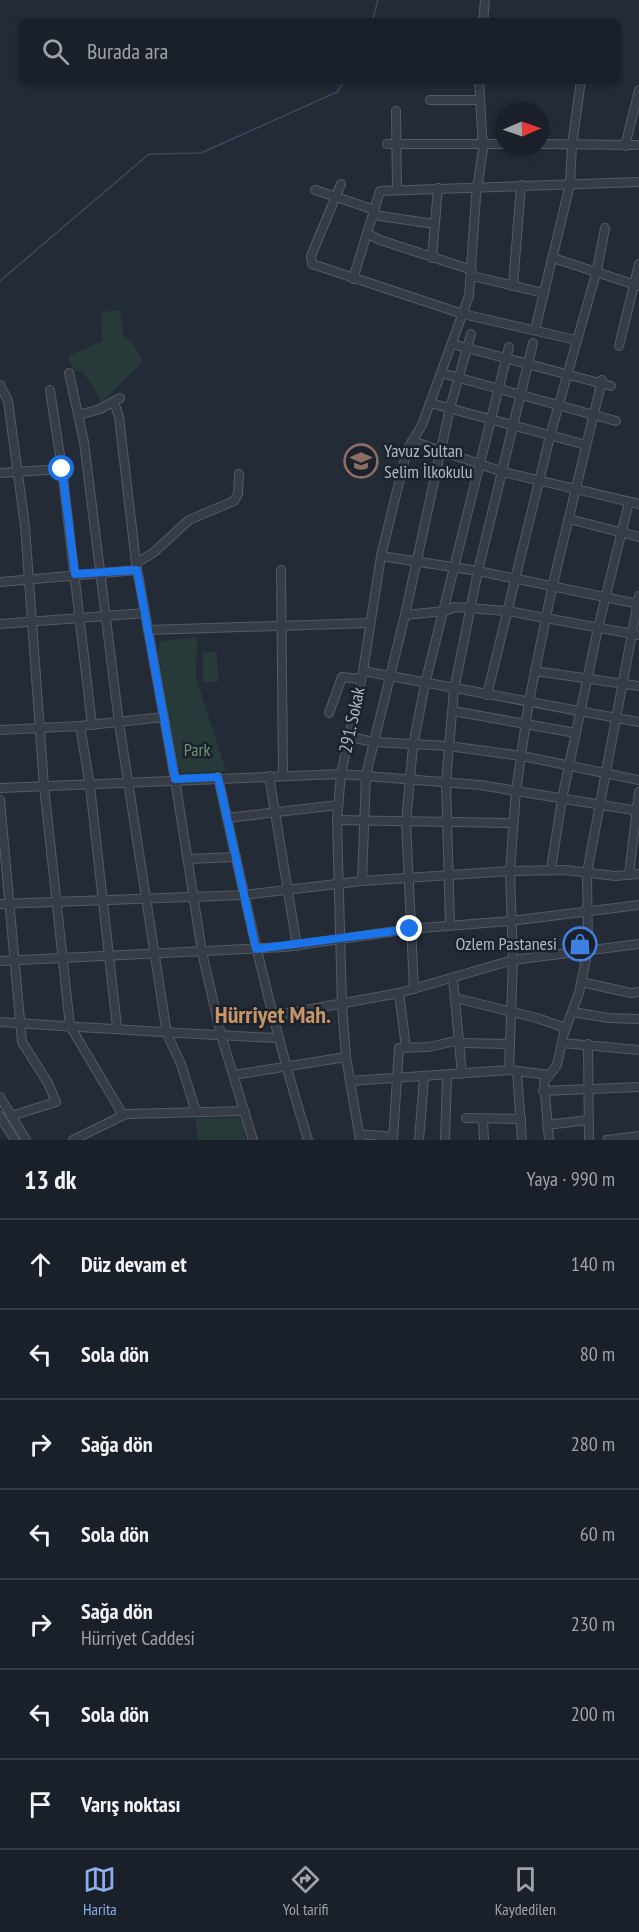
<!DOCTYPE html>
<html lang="tr">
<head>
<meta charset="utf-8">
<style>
	body { margin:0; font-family:"PT Sans Narrow",sans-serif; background:#272d35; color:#f1f3f6 }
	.compass { position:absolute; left:495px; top:102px; width:54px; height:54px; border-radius:50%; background:#1a2029; box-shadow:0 3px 9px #0003; rotate:88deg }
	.stop { position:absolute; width:18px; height:18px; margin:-14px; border:4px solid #1a73e8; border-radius:50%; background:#fff }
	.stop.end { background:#1a73e8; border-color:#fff; box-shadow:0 2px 6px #0008 }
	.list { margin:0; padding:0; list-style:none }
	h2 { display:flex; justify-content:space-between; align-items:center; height:78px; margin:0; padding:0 24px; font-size:26px }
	h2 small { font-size:20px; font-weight:400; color:#9fa3a8 }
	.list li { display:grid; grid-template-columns:39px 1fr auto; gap:18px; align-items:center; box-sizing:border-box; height:90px; padding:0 24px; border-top:2px solid #383e46 }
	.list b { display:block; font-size:22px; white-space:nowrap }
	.list p { margin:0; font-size:20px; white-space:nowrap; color:#9fa3a8 }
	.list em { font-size:20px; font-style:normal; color:#9fa3a8 }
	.icon { flex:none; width:33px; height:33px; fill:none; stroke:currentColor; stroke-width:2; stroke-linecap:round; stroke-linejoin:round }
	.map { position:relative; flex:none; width:639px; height:1140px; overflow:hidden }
	.search { position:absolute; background:#1a2029; box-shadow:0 3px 9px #0003; left:18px; right:18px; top:18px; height:66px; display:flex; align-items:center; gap:15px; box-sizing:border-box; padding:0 21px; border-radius:12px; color:#9fa3a8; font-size:22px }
	.sheet { height:708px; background:#1a2029 }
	nav { display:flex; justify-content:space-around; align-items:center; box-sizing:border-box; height:84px; border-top:2px solid #383e46; background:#1a2029; font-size:16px; color:#9fa3a8 }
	nav a { display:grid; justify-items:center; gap:3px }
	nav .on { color:#8daeed }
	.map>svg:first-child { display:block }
	.green { fill:#28393a }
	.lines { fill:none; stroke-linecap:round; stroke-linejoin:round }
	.stream { stroke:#3a485e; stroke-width:1.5 }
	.minor-casing { stroke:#545b65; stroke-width:10 }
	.minor { stroke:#363d47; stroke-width:8 }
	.route { stroke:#1a73e8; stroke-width:8 }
	.labels { text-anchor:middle; stroke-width:5; stroke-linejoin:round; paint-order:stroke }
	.poi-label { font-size:18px; fill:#b1b8c4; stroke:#1c222c; text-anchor:start }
	.street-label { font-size:18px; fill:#b1b8c4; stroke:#1c222c }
	.park-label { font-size:18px; fill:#6b9275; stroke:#1c222c }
	.district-label { font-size:24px; font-weight:bold; fill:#c99567; stroke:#1c222c }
</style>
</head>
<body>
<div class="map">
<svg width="639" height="1140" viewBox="0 0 639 1140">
	<rect width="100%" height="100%" fill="#232b37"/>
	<g class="green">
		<polygon points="120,310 124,337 131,341 143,361 102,402 82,370 74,372 68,356 103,341 101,312"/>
		<polygon points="197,637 196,677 226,771 182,773 178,768 158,651 161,641"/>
		<polygon points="203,652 217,652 218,682 203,682"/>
		<polygon points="195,1118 242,1118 246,1140 198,1140"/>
	</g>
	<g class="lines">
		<g class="stream">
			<polyline points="372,22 378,0"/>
			<polyline points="0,281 149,154 201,153 337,92 345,80"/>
		</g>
		<defs>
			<g id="minor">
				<polyline points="483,22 485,0"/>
				<polyline points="430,100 479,100"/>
				<polyline points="396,111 397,190"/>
				<polyline points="387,144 504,144"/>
				<polyline points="540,144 639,145"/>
				<polyline points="625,146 639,90"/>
				<polyline points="341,184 311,256 312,264 463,314 576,340"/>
				<polyline points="315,190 375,210"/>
				<polyline points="374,215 434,224"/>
				<polyline points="368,234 380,240 472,270"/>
				<polyline points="432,258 438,188"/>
				<polyline points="553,258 639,286"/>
				<polyline points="472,276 544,293"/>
				<polyline points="353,279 380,191 639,182"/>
				<polyline points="513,286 521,185"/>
				<polyline points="535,330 570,184 572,145 581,80"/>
				<polyline points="452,344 611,386"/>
				<polyline points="619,346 639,264"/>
				<polyline points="69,373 84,442 119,723 167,1034 181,1064 196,1112"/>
				<polyline points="441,373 616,421"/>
				<polyline points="0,385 8,401 25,526 44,786 70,1026 123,1115"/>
				<polyline points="50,390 62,469 92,725"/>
				<polyline points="114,402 119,417 136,563 175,779 202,952 221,1035 253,1140"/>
				<polyline points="430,403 586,445"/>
				<polyline points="79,415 100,409 120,398"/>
				<polyline points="412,441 503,472 639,504"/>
				<polyline points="0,473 62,469"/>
				<polyline points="569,519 639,537"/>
				<polyline points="381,556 478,571 639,604"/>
				<polyline points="136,563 153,553 189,520 234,501 238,494 239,474"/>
				<polyline points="281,570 283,775"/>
				<polyline points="0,582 137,570"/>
				<polyline points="405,615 445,611 455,607 507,611 639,635"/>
				<polyline points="0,624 145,613"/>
				<polyline points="148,630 369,623"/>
				<polyline points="363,671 639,722"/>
				<polyline points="535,671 639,686"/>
				<polyline points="487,695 550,436 597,270 605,228"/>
				<polyline points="453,711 576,733"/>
				<polyline points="329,713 342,677 361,679"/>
				<polyline points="80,726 90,786 117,1027"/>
				<polyline points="0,730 80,726 164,717"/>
				<polyline points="350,737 374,742 448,746 522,756 639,780"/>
				<polyline points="269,776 297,946"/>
				<path d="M218,777C245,899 271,1021 308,1140"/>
				<polyline points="0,788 341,774 480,785 639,811"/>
				<polyline points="0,800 22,1042 48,1083 56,1102 11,1116"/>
				<polyline points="227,818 338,805"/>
				<polyline points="337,820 513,823"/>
				<polyline points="188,859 236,857"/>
				<polyline points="551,869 562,799 598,628 629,502"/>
				<polyline points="629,874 639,792"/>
				<polyline points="362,881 366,775 405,615 450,408 471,334"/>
				<polyline points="0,904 244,895 362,881 510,871 565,870 615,876 639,874"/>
				<polyline points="450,925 446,782 454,690 478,571 533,343"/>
				<polyline points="0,961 285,947 410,929 510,921 639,905"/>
				<polyline points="453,979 462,1074"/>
				<polyline points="581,982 631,993 639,992"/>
				<polyline points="414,989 406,822 413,746 425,684 509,347"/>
				<polyline points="399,993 406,1047"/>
				<polyline points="455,998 537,1018 566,1028"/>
				<polyline points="573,1012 608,1018 639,1019"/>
				<polyline points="273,1016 399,993 513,960 639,944"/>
				<path d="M0,1022C93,1028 185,1034 278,1038"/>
				<polyline points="459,1043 510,1044"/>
				<polyline points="562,1043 639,1050"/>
				<polyline points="588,1044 589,1140"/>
				<polyline points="509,1070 513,960 510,871 516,791 529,701 552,588 602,380"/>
				<polyline points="517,1072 522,1140"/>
				<polyline points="234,1075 346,1057"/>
				<polyline points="350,1081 509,1070 549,1075"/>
				<polyline points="543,1091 639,1087"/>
				<polyline points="0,1097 26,1140"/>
				<polyline points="0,1116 15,1140"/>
				<polyline points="466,1118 521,1119"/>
				<polyline points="483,1120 484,1140"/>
				<polyline points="547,1125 588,1120"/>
				<polyline points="359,1134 393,1137"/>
				<polyline points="73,1140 126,1114 245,1111"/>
				<polyline points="360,1140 346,1057 342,1005 337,820 341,774 363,671 381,556 407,450 422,425 469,296 476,196 483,149 479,80"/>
				<polyline points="393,1140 399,1048 429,1047 459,1040"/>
				<polyline points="419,1140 424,1078"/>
				<polyline points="445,1140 447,1076"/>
				<polyline points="549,1140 544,1082 557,1065 564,1033 579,993 588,949 587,873 639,596"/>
				<polyline points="607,1140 639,1136"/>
			</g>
		</defs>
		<use href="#minor" class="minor-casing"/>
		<use href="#minor" class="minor"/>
	</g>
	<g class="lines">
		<polyline class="route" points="62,469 75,574 137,570 175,779 218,777 256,949 410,929"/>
	</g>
	<defs>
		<symbol id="school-ring" viewBox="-11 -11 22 22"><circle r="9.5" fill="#1c222c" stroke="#8d6e63" stroke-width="1.5"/><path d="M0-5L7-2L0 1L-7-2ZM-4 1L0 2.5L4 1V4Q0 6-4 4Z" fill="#8d6e63"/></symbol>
		<symbol id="shop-ring" viewBox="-11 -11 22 22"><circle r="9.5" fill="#1c222c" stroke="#3f7fe0" stroke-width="1.5"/><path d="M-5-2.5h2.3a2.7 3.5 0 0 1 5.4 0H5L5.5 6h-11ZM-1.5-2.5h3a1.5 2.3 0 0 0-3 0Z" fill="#3f7fe0"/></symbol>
	</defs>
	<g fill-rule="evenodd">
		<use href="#school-ring" x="342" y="442" width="38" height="38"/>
		<use href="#shop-ring" x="561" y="925" width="38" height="38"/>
	</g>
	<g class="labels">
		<g class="poi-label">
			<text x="384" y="457">Yavuz Sultan<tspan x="384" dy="21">Selim İlkokulu</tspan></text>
			<text x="557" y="950" text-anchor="end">Ozlem Pastanesi</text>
		</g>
		<g class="street-label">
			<text transform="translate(352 720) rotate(-78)" y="6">291. Sokak</text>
		</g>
		<g class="park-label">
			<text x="197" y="756">Park</text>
		</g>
		<g class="district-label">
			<text x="273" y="1023">Hürriyet Mah.</text>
		</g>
	</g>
</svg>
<svg class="compass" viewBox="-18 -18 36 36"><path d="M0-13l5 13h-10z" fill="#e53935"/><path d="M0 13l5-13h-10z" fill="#9fa3a8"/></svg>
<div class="stop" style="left:62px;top:469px"></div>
<div class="stop end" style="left:410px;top:929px"></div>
<div class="search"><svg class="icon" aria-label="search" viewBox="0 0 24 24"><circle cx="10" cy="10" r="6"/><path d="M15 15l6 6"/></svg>Burada ara</div>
</div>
<section class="sheet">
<h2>13 dk<small>Yaya · 990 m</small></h2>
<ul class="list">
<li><svg class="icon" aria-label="ahead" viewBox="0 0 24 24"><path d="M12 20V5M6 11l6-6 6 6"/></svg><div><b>Düz devam et</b></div><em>140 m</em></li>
<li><svg class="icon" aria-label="left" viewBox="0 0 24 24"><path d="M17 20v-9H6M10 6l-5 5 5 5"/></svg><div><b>Sola dön</b></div><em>80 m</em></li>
<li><svg class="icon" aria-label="right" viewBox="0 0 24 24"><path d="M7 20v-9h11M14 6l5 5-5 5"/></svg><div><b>Sağa dön</b></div><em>280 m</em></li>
<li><svg class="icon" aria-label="left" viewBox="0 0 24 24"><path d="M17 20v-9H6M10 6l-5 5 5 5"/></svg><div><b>Sola dön</b></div><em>60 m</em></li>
<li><svg class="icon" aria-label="right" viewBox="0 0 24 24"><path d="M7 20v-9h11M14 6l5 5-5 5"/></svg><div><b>Sağa dön</b><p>Hürriyet Caddesi</p></div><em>230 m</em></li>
<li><svg class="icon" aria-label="left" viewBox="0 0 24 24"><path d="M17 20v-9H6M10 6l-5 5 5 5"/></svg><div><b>Sola dön</b></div><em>200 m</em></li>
<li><svg class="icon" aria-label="arrive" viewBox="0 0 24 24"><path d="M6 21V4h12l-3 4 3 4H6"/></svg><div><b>Varış noktası</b></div></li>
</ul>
</section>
<nav>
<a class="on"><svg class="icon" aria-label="map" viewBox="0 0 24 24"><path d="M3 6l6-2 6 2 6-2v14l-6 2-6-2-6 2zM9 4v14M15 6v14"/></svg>Harita</a>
<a><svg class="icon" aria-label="directions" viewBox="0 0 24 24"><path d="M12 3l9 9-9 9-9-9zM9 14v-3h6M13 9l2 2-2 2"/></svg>Yol tarifi</a>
<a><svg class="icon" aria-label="saved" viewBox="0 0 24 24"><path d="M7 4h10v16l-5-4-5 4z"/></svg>Kaydedilen</a>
</nav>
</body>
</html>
